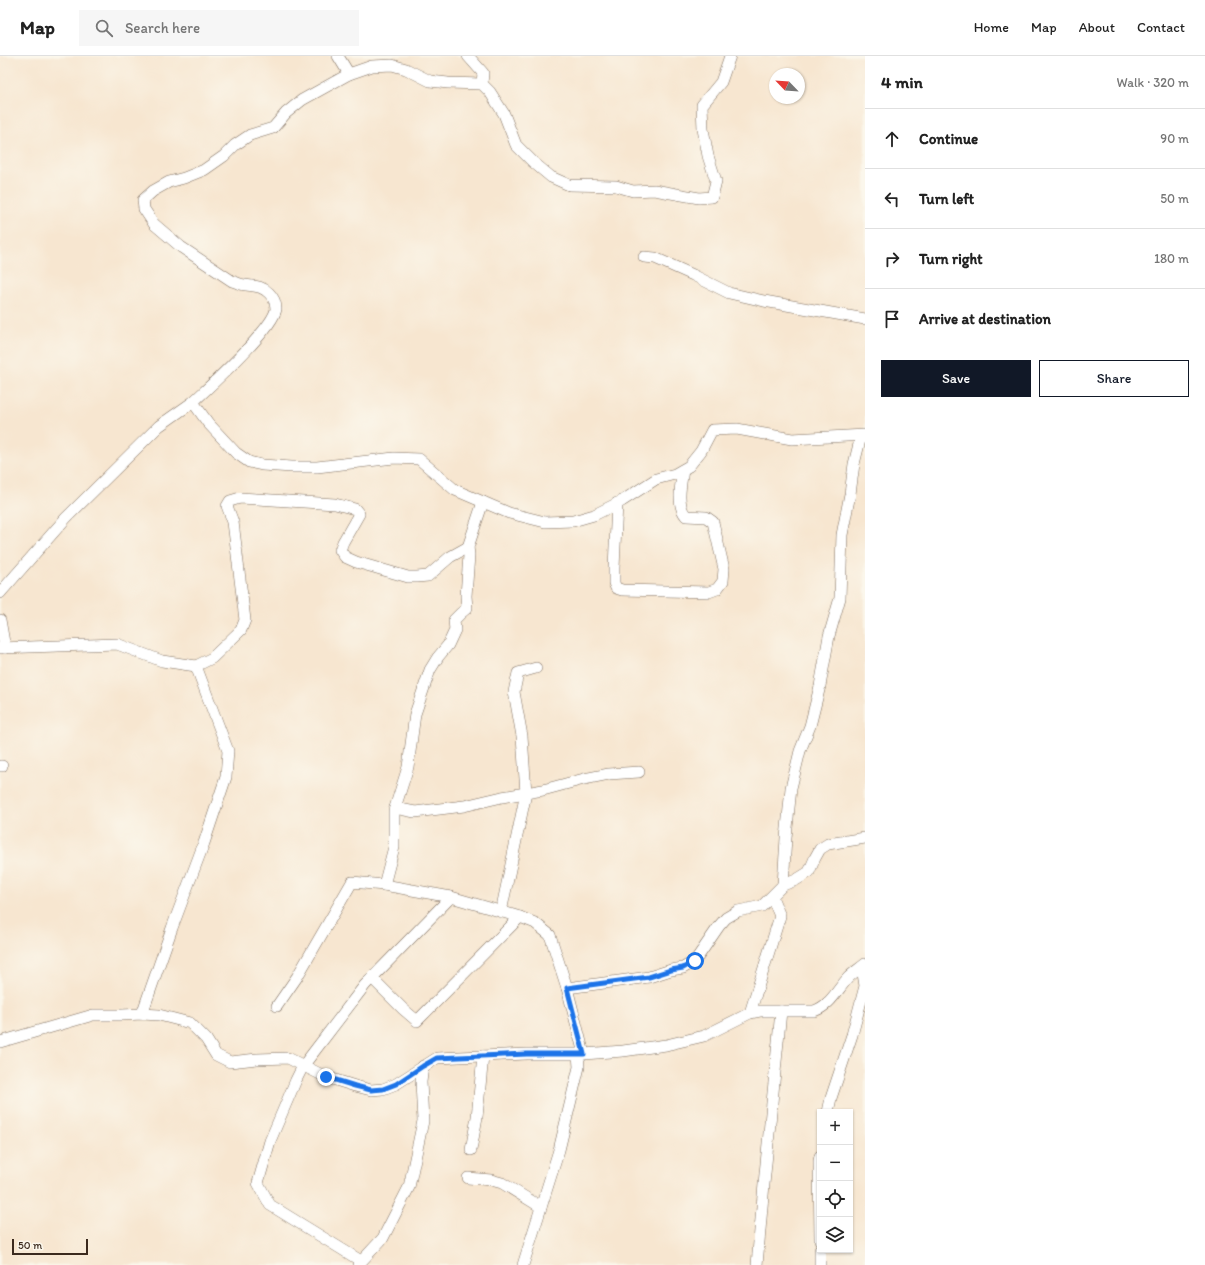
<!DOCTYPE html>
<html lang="en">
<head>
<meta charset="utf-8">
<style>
	body { margin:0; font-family:Itim,sans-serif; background:#f6f6f6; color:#222 }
	.controls { position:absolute; right:12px; bottom:12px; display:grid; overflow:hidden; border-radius:0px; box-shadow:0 1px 3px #0004 }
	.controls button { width:36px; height:36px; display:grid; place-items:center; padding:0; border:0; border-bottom:1px solid #e0e0e0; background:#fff; color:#222; font:20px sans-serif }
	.compass { position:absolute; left:769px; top:12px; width:36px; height:36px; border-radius:50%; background:#fff; box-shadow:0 1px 3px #0004; rotate:295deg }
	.scale { position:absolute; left:12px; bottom:10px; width:76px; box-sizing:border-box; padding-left:4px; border:2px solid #3b2a1e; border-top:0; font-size:11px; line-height:14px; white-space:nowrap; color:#3b2a1e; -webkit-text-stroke:3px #fbf7ec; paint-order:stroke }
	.stop { position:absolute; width:12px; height:12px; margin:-9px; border:3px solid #1a73e8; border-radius:50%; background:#fff }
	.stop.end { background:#1a73e8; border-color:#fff; box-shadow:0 1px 4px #0008 }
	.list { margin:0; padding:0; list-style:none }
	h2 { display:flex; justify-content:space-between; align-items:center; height:52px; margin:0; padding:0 16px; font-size:17px }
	h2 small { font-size:13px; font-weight:400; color:#767676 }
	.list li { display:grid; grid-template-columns:26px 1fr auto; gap:12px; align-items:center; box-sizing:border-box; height:60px; padding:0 16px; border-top:1px solid #e0e0e0 }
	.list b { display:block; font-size:15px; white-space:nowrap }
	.list em { font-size:13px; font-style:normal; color:#767676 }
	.actions { display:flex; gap:8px; padding:12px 16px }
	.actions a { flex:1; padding:9px 0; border:1px solid #111827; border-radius:0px; text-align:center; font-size:14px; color:#111827 }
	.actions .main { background:#111827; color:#fff }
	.icon { flex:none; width:22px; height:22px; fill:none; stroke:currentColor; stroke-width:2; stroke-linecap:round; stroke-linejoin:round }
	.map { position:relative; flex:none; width:865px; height:1209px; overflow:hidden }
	header { display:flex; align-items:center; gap:24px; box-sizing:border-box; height:56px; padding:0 20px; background:#fff; border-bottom:1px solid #e0e0e0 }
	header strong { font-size:19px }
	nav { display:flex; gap:22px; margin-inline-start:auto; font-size:14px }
	.search { width:280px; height:36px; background:#f6f6f6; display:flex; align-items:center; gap:10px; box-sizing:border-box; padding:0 14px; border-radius:0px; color:#767676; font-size:15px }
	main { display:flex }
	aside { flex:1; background:#fff }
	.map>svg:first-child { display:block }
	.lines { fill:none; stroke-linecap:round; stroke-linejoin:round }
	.street-casing { stroke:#7d6c5c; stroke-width:12 }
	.street { stroke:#fff; stroke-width:11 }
	.route { stroke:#1a73e8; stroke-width:5 }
</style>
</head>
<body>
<header>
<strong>Map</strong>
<div class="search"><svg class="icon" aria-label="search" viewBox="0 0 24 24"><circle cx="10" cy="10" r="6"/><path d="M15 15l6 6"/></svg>Search here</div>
<nav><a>Home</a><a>Map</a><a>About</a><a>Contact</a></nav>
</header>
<main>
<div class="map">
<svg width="865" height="1209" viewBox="0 0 865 1209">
	<rect width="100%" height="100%" fill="#fbf7ec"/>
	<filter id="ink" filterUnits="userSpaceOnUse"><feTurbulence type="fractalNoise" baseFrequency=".025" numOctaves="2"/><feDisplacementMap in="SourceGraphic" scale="8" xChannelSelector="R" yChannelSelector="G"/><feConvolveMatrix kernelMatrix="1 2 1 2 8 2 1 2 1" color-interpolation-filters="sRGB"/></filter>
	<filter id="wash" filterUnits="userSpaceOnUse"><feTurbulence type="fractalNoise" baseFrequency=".012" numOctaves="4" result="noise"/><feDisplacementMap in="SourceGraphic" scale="16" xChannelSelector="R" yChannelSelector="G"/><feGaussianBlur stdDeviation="0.9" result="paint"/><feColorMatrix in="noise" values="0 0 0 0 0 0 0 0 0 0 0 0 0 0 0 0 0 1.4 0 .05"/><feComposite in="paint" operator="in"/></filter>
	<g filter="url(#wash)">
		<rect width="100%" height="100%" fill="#f7e6d0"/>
	</g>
	<g filter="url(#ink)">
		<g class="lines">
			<defs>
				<g id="street">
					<polyline points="338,0 349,18"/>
					<polyline points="468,0 483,17 482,28"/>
					<polyline points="644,201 655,202 693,219 729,237 764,245 865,263"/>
					<path d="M193,346C210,330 273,273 276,253C276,247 273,241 269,237C260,228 251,231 240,228C238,227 235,226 232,225L181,191L154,168L144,153L143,144L153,135L169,126L184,122L204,114L224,100L235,89L250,79L273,72L286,57L302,44L349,18L372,10L392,9L406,13L430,25L448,27L482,28L490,36L504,58L516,89L533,106L551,121L569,129L616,130L633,135L654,134L699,142L712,141L716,125L708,100L703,73L702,49L721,26L730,0"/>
					<path d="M617,447L614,512V527L616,532L622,534L709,536L717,533L723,525L724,513L713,466L706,461L686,460C676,449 681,427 683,414"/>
					<polyline points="0,537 66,462 159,370 193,346 208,367 236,397 249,406 262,409 292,411 317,411 394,402 419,403 455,434 509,457 545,466 573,465 594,459 622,445 656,423 675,418 689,410 701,395 712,374 737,373 792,383 865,379"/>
					<polyline points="0,564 5,592"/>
					<polyline points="0,592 117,588 162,605 196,610 212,602 241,574 245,564 233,466 227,450 230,445 240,442 335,448 355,453 359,458 343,486 340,494 345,501 356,506 408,521 417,521 428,520 450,501 468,491"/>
					<polyline points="0,710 2,710"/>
					<polyline points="395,752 415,756 464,750 502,741 543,734 584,723 609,718 639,716"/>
					<polyline points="384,829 394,791 394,755 408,711 415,658 430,614 438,601 448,589 455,574 454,564 461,557 467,552 466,540 469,499 468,491 483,446"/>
					<polyline points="783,829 786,782 791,732 800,695 810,670 820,630 829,580 840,542 842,479 850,438 854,408 861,380"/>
					<polyline points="501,856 526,737 522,680 514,636 518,617 536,612"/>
					<polyline points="372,922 403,953 417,965 520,861"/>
					<polyline points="567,932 649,921 671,914 683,912 695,905 719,870 726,862 738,855 762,850 783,829 796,824 809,816 815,802 820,793 828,788 865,782"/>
					<polyline points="277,950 297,921 352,826 384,829 451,841 520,861 535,867 550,879 567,932 584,998"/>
					<polyline points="750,957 780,860 772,841"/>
					<polyline points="142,958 172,872 204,787 226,721 228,695 196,610"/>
					<path d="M0,986L93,959H122L142,958L159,959L190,967L206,983L216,999L230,1006L257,1003L288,1002L326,1021L355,1030L371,1034L383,1033L396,1028L437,1002L527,998H584L623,995L666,989L704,980L750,957L760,955H814C830,950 837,934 848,922C853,917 859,913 865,908"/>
					<polyline points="828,1056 831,1042 852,979 865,930 862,911"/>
					<polyline points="471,1094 477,1061 483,1000"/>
					<polyline points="820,1100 819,1105 820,1184"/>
					<polyline points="468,1122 491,1124 502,1127 541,1151"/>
					<polyline points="820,1194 820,1209"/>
					<polyline points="361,1205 270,1149 258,1127 270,1085 296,1024 303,1010 365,929 451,841"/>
					<polyline points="358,1209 383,1182 409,1131 423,1065 421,1026 423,1010"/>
					<polyline points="523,1209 559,1094 579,1011 578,998"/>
					<polyline points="757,1209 764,1128 781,955"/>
				</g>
			</defs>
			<use href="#street" class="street-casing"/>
			<use href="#street" class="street"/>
		</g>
	</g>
	<g class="lines" filter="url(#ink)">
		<polyline class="route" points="326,1021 355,1030 371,1034 383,1033 396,1028 423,1010 437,1002 527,998 584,998 567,932 649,921 671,914 683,912 695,905"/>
	</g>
</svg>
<div class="controls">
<button>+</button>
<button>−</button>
<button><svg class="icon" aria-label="locate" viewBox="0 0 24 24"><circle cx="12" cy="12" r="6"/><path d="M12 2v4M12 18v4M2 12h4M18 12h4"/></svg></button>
<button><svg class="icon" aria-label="layers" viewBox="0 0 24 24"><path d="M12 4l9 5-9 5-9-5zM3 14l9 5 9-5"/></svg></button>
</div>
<svg class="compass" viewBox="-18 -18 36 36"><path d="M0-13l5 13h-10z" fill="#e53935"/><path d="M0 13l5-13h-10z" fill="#767676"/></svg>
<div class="scale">50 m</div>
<div class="stop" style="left:695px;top:905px"></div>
<div class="stop end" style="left:326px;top:1021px"></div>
</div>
<aside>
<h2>4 min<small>Walk · 320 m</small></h2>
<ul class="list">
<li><svg class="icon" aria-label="ahead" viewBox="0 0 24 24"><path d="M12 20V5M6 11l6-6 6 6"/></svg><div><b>Continue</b></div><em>90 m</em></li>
<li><svg class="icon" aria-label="left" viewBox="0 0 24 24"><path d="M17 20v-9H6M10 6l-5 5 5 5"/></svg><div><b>Turn left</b></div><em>50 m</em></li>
<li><svg class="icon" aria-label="right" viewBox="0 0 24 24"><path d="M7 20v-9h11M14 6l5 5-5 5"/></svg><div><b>Turn right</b></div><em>180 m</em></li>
<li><svg class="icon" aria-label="arrive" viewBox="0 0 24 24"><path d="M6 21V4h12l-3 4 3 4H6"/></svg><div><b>Arrive at destination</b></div></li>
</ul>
<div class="actions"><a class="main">Save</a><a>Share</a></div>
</aside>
</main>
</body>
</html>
